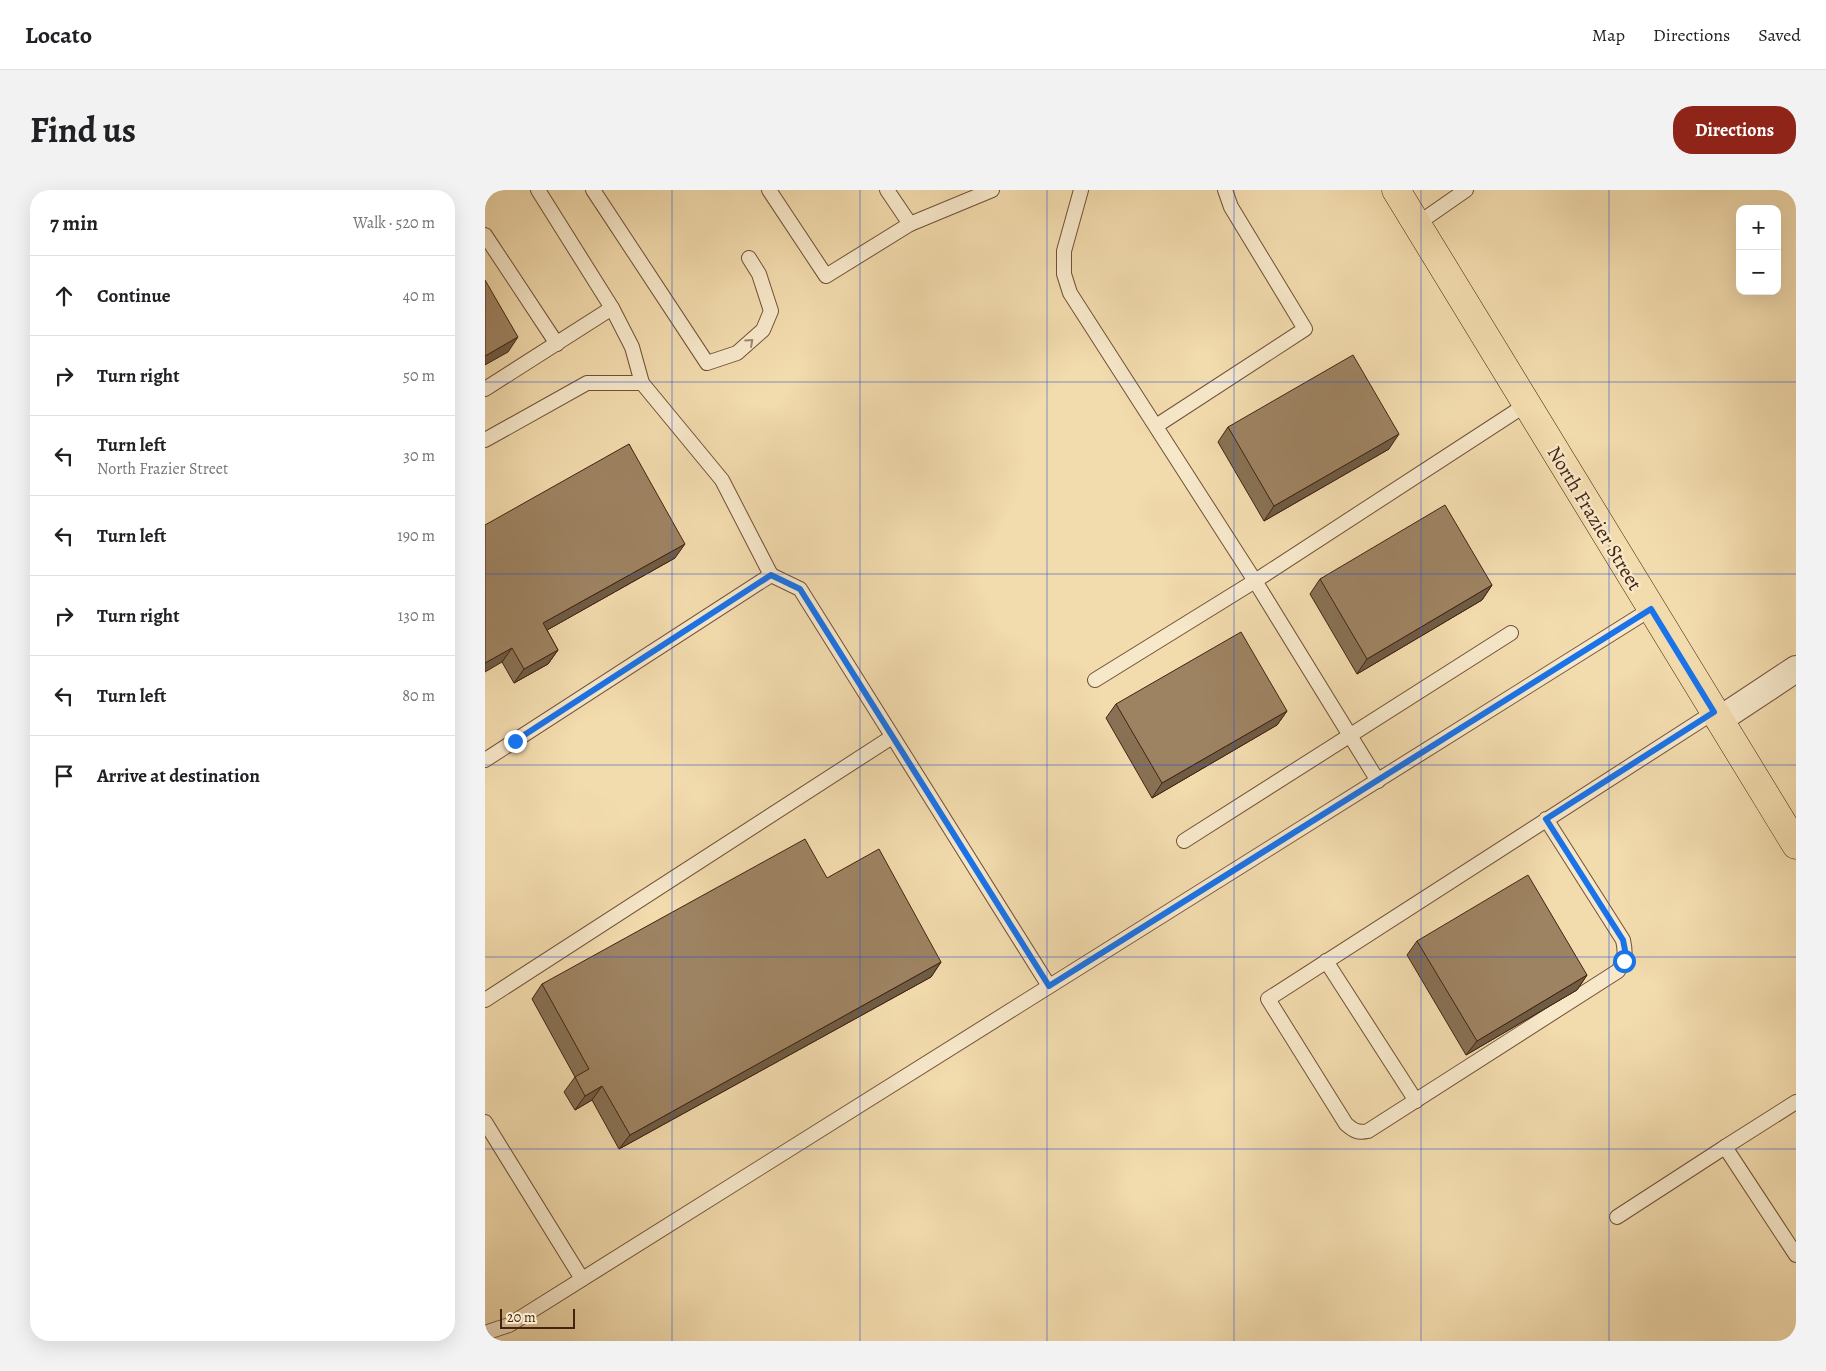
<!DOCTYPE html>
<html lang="en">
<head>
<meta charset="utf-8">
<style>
	body { margin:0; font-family:Alegreya,serif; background:#f2f2f2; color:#202124 }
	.controls { position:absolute; right:15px; top:15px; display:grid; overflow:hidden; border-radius:10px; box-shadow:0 5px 20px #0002 }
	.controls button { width:45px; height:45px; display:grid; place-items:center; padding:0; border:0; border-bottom:1px solid #e0e0e0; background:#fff; color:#202124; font:25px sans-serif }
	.scale { position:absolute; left:15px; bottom:12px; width:75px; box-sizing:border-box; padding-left:5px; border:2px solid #442310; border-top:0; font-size:14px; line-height:18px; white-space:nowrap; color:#442310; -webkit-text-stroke:4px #f7e8ca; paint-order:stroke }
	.stop { position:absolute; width:15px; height:15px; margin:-11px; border:4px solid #1a73e8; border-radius:50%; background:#fff }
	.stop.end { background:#1a73e8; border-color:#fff; box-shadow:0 1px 5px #0008 }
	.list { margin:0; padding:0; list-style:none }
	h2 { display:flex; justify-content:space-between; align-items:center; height:65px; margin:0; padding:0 20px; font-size:21px }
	h2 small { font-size:16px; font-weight:400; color:#757577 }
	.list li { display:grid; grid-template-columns:32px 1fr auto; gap:15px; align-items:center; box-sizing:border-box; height:80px; padding:0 20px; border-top:1px solid #e0e0e0 }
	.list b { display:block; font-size:19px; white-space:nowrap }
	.list p { margin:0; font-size:16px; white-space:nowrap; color:#757577 }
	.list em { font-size:16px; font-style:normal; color:#757577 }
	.icon { flex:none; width:28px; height:28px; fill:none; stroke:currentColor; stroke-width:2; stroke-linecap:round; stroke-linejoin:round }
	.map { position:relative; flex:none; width:1311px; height:1151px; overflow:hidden; border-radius:20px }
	header { display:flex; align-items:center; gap:30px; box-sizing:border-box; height:70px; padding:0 25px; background:#fff; border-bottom:1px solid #e0e0e0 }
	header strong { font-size:24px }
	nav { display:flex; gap:28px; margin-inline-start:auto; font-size:18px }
	.intro { display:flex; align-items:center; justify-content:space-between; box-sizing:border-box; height:120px; padding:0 30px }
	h1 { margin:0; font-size:35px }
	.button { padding:12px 22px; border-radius:20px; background:#8f2418; color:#fff; font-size:18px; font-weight:700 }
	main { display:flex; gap:30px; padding:0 30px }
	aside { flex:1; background:#fff; border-radius:20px; box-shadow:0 5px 20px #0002 }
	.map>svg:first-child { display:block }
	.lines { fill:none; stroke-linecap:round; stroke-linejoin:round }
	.lane-casing { stroke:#705137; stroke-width:16 }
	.street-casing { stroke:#705137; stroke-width:28 }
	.primary-casing { stroke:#442310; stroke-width:29 }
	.lane { stroke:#f7e8ca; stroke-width:14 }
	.street { stroke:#f7e8ca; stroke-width:26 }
	.primary { stroke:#f2dbad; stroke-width:28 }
	.wall { fill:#887154; stroke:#442310 }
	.shaded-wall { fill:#6f5c45; stroke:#442310 }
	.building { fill:#9e8362; stroke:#442310 }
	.oneway { stroke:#9e866d }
	.route { stroke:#1a73e8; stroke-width:6 }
	.grid { fill:none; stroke:#1d4ed8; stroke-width:1; stroke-opacity:0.55 }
	.labels { text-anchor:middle; stroke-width:4.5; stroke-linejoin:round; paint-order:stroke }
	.street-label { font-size:20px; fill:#442310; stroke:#f7e8ca }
</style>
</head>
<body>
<header>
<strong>Locato</strong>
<nav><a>Map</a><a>Directions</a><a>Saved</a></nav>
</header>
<div class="intro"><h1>Find us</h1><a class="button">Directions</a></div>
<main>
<aside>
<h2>7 min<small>Walk · 520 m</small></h2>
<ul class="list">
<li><svg class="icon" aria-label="ahead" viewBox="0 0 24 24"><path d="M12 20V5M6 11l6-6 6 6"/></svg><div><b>Continue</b></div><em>40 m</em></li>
<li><svg class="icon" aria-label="right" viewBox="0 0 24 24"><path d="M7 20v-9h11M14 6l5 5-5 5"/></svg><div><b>Turn right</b></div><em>50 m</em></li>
<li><svg class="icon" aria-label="left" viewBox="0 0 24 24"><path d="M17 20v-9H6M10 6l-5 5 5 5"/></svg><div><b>Turn left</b><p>North Frazier Street</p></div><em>30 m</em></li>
<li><svg class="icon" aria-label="left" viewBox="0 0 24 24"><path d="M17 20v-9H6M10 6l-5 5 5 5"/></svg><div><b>Turn left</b></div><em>190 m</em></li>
<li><svg class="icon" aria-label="right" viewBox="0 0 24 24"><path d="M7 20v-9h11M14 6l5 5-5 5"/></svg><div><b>Turn right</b></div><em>130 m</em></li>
<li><svg class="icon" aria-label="left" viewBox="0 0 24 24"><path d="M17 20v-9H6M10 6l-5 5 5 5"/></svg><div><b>Turn left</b></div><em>80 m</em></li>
<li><svg class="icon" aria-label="arrive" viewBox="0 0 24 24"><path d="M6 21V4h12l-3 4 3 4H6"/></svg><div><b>Arrive at destination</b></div></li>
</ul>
</aside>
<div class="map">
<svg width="1311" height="1151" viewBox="0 0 1311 1151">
	<rect width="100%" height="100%" fill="#f2dbad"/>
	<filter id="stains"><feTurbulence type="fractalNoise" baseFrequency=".004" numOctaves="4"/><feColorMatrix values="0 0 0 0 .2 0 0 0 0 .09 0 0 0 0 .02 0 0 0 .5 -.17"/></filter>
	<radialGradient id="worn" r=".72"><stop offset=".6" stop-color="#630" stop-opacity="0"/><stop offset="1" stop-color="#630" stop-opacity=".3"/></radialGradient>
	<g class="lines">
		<defs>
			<g id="lane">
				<polyline points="53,0 127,118 147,157 157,193"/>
				<polyline points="108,0 222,173 252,163 278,140 286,121 274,84 264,68"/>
				<polyline points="284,0 341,86 425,34 507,0"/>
				<polyline points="402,0 425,34"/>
				<polyline points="596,0 579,61 579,84 585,103 770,391 893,591"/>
				<polyline points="932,34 981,0"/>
				<polyline points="0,45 72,154"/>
				<polyline points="0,199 127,118"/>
				<polyline points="671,236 820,139 746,17 740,0"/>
				<polyline points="0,250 102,193 157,193 237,290 286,385 0,570"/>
				<polyline points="286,385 315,399 564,796"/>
				<polyline points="610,490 770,391 1042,214"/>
				<path d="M1061,629L1138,750C1141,763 1140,770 1133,781L883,941C873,943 869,941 861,934L783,809L1229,522"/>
				<polyline points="699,651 1026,443"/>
				<polyline points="841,771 931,911"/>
				<polyline points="0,810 407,547"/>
				<polyline points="1311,912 1240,957 1311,1065"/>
				<polyline points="0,932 97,1089"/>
				<polyline points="1132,1027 1240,957"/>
				<polyline points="0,1143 24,1135 1166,419"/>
			</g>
			<polyline id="street" points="1234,530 1311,479"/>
			<polyline id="primary" points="911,0 1311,655"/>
		</defs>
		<use href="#lane" class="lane-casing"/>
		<use href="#street" class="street-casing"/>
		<use href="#primary" class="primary-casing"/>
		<use href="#lane" class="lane"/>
		<use href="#street" class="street"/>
		<use href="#primary" class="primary"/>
	</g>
	<g class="wall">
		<polygon points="743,237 904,259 779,331 733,252"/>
		<polygon points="144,254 190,368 62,440 73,460 63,474 29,493 17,472"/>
		<polygon points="835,389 1007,395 997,410 872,484 825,404"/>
		<polygon points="631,514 802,521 792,535 667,608 621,528"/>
		<polygon points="342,688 456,772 446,787 134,959 107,910 90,920 79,902 90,887 47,809 57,794"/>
		<polygon points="932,751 1102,785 1092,800 981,865 922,765"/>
	</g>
	<g class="shaded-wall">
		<polygon points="33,147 23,162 0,175 0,166"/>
		<polygon points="914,244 904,259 779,331 789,316"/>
		<polygon points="200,354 190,368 48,448 58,433"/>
		<polygon points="1007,395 997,410 872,484 882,469"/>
		<polygon points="27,458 17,472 0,482 0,473"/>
		<polygon points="73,460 63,474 29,493 39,479"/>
		<polygon points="802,521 792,535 667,608 677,593"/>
		<polygon points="456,772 446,787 134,959 145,945"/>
		<polygon points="1102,785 1092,800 981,865 992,851"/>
		<polygon points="117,896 107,910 90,920 100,906"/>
	</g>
	<g class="building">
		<polygon points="0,90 33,147 0,166"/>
		<polygon points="868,165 914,244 789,316 743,237"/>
		<polygon points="144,254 200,354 58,433 73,460 39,479 27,458 0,473 0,335"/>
		<polygon points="960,315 1007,395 882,469 835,389"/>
		<polygon points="756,442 802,521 677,593 631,514"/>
		<polygon points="320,649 342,688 394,659 456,772 145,945 117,896 100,906 90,887 104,879 57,794"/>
		<polygon points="1043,685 1102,785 992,851 932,751"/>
	</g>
	<defs><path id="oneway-chevron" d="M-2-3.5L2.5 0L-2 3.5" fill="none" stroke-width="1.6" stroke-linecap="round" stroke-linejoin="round" transform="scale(1.25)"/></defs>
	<use class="oneway" href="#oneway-chevron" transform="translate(265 152) rotate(-42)"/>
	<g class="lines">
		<polyline class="route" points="30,551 286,385 315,399 564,796 1166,419 1229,522 1061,629 1138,750 1140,760 1139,771"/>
	</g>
	<path class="grid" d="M187,0V1151M375,0V1151M562,0V1151M749,0V1151M936,0V1151M1124,0V1151M0,192H1311M0,384H1311M0,575H1311M0,767H1311M0,959H1311"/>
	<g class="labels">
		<g class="street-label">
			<text transform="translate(1110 328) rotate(59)" y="7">North Frazier Street</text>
		</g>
	</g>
	<rect width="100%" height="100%" filter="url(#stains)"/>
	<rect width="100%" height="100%" fill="url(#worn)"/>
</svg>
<div class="controls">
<button>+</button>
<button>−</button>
</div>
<div class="scale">20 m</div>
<div class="stop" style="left:1139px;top:771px"></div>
<div class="stop end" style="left:30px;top:551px"></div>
</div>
</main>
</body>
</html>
